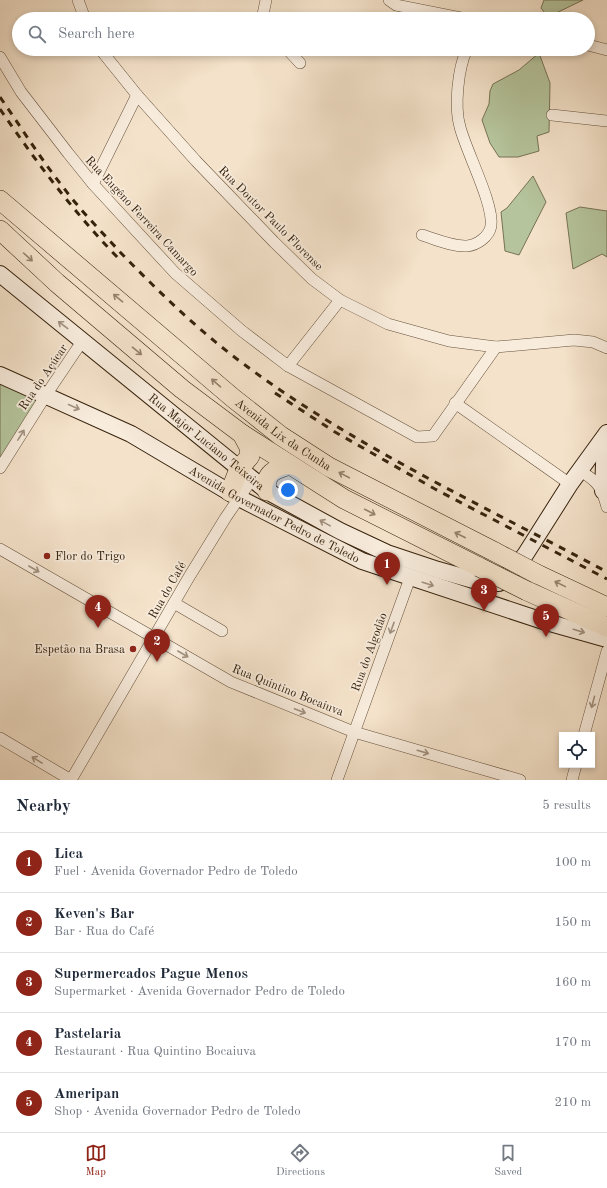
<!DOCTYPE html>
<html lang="en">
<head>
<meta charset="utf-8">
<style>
	body { margin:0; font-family:"Old Standard TT",serif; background:#f6f6f7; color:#1f2937 }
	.controls { position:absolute; right:12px; bottom:12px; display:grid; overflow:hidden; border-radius:0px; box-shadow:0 2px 6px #0003 }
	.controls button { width:36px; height:36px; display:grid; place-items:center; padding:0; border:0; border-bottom:1px solid #e0e1e3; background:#fff; color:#1f2937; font:20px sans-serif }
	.you { position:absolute; left:288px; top:490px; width:14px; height:14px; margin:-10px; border:3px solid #fff; border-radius:50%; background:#1a73e8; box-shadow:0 0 0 6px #1a73e833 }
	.badge { display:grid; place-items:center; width:26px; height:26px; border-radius:50%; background:#8f2418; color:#fff; font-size:13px; font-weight:700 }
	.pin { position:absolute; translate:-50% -33px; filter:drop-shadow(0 1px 2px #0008) }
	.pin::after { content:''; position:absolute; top:21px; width:14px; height:12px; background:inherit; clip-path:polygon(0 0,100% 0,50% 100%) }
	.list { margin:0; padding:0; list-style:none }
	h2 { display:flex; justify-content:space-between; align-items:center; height:52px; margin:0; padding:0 16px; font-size:17px }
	h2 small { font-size:13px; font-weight:400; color:#747a83 }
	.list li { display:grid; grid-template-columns:26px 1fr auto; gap:12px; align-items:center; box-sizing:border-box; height:60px; padding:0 16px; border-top:1px solid #e0e1e3 }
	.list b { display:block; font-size:15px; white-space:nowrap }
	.list p { margin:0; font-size:13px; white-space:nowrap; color:#747a83 }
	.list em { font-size:13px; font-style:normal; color:#747a83 }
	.icon { flex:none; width:22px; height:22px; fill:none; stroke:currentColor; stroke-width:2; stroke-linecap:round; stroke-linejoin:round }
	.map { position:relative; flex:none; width:607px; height:780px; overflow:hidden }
	.search { position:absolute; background:#fff; box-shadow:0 2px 6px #0003; left:12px; right:12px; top:12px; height:44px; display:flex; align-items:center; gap:10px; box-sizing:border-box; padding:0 14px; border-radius:22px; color:#747a83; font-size:15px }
	.sheet { height:352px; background:#fff }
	nav { display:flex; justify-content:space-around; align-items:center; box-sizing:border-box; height:56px; border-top:1px solid #e0e1e3; background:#fff; font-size:11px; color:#747a83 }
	nav a { display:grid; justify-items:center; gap:2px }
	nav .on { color:#8f2418 }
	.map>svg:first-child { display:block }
	.green { fill:#b5c49c; stroke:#767354 }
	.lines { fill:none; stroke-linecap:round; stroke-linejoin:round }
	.minor-casing { stroke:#66523c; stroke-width:12 }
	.secondary-casing { stroke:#36220c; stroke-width:18 }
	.trunk-casing { stroke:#36220c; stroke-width:20 }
	.minor { stroke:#f8ecdd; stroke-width:11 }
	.secondary { stroke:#f8ecdd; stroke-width:16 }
	.trunk { stroke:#f4e2ca; stroke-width:19 }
	.rail { stroke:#36220c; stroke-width:3; stroke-dasharray:7 7; stroke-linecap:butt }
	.trunk-bridge-casing { stroke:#36220c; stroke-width:20; stroke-linecap:butt }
	.trunk-bridge { stroke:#f4e2ca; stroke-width:19 }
	.oneway { stroke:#95826b }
	.oneway2 { stroke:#a1917f }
	.poi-dot { fill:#8f2418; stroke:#f8ecdd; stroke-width:1.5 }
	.labels { text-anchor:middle; stroke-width:3.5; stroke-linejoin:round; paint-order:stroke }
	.street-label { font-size:12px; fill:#36220c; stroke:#f8ecdd }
	.poi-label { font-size:12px; fill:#36220c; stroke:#f8ecdd; text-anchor:start }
</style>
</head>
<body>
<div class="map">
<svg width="607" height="780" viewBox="0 0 607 780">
	<rect width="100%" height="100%" fill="#f4e2ca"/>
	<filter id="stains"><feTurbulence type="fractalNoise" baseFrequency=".005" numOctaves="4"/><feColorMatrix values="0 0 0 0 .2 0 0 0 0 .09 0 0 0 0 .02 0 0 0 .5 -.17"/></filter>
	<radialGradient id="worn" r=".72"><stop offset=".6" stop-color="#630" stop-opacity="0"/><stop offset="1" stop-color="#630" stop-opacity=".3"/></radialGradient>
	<g class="green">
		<polygon points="544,0 583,0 548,17 541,8"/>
		<polygon points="539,53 550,83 549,132 537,136 539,151 518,157 499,157 490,143 482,120 489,104 490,91 493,84 519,70"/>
		<polygon points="533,176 546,202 519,255 505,251 501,212 507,208"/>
		<polygon points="580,207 607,211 607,257 602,254 573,269 566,213"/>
		<polygon points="0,381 39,399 0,462"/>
	</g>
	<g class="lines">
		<defs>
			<g id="minor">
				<polyline points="78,0 85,19"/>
				<polyline points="389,0 396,5 466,19"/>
				<polyline points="262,19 266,0"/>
				<polyline points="588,45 607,50"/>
				<polyline points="100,49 137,95 196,161 274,242 312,279 340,300 388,324 449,341 496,347 574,340 593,342 607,348"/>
				<polyline points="287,49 300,63"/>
				<polyline points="0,57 21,92 68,153 93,184 175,273 242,331 288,366 417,437 433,436 496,347"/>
				<polyline points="552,115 607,121"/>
				<polyline points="93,184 137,95"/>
				<path d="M422,235C435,239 453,247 467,246C477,245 489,237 491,226C494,204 466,151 460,127C454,107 458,68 467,49"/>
				<polyline points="288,366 340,300"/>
				<polyline points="455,403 570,484"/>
				<polyline points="0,468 46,395 83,340"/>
				<path d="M580,471C598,481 602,488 607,507"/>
				<polyline points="0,549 231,682 354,732 520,780"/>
				<polyline points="174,603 222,631"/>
				<polyline points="584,735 607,651"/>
				<polyline points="0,738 71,780"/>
				<polyline points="71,780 189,577 226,517 252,479"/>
				<polyline points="337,780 410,578"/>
				<polyline points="572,780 576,765"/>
			</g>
			<g id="secondary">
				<path id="s1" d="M0,274L267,491L340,531L387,553L438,570L484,583H499L504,580L525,555L570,484L607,433"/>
				<path id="s2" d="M0,375L131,434L239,498L362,561L543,621L607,639"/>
				<polyline points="603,491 605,437"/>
			</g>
			<g id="trunk">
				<path id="s3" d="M0,200L233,398L281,436L329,467L495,552"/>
				<polyline points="0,230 57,283 182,389 242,434 344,499 479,567"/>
				<path d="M267,491C264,473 275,469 290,465"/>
				<polyline points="230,492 239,469 250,456 249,447 242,434"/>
				<polyline points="537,574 607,607"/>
				<polyline points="527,591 607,627"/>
			</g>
		</defs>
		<use href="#minor" class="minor-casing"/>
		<use href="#secondary" class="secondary-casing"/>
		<use href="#trunk" class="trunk-casing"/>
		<use href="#minor" class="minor"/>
		<use href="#secondary" class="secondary"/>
		<use href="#trunk" class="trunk"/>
		<g class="rail">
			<path d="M0,97C21,127 40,158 63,187C80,210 101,231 120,252C159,292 200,332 245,365C355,447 486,507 607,572"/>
			<path d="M0,109C37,163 75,214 121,261"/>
			<polyline points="275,393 335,432 435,489 607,579"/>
		</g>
		<defs>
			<g id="trunk-bridge">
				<polyline points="495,552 537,574"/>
				<polyline points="479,567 527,591"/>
			</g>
		</defs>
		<use href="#trunk-bridge" class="trunk-bridge-casing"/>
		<use href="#trunk-bridge" class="trunk-bridge"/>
	</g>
	<defs><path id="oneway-shaft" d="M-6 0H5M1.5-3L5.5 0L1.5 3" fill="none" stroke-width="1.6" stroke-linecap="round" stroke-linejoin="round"/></defs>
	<g class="oneway">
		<use href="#oneway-shaft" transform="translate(28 257) rotate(42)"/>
		<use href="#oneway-shaft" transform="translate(118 298) rotate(-140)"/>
		<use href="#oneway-shaft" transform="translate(137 351) rotate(40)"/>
		<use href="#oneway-shaft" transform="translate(216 383) rotate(-139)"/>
		<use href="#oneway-shaft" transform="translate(344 475) rotate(-152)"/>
		<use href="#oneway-shaft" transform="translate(370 512) rotate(27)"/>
		<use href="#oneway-shaft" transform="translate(460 535) rotate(-153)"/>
		<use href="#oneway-shaft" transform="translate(560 584) rotate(-154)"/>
	</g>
	<g class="oneway2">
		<use href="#oneway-shaft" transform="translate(63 325) rotate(-143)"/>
		<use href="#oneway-shaft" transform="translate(74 407) rotate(24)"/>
		<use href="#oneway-shaft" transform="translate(21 435) rotate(-58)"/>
		<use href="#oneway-shaft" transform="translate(325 523) rotate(-151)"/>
		<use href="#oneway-shaft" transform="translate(34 569) rotate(30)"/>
		<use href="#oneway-shaft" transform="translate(428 584) rotate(18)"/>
		<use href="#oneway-shaft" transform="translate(392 628) rotate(110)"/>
		<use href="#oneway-shaft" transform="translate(579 631) rotate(16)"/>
		<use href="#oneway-shaft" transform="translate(183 654) rotate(30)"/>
		<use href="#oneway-shaft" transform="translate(593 702) rotate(105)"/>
		<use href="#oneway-shaft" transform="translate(300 711) rotate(21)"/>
		<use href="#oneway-shaft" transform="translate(423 752) rotate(16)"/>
		<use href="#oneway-shaft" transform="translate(37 760) rotate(-149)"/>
	</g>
	<g class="poi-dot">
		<circle cx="47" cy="556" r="4"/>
		<circle cx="133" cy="649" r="4"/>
	</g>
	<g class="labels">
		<g class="street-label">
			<text transform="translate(142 216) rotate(47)" y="4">Rua Eugêno Ferreira Camargo</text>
			<text transform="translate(271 218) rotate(45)" y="4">Rua Doutor Paulo Florense</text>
			<text transform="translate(43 377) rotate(-56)" y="4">Rua do Açúcar</text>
			<text dy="4" stroke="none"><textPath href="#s3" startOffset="368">Avenida Lix da Cunha</textPath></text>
			<text dy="4" stroke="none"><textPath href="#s1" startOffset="266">Rua Major Luciano Teixeira</textPath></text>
			<text dy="4" stroke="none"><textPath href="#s2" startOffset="308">Avenida Governador Pedro de Toledo</textPath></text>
			<text transform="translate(167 590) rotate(-60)" y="4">Rua do Café</text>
			<text transform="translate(369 652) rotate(-70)" y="4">Rua do Algodão</text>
			<text transform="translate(288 690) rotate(22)" y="4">Rua Quintino Bocaiuva</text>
		</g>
		<g class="poi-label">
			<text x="55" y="560">Flor do Trigo</text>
			<text x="125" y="653" text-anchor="end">Espetão na Brasa</text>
		</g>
	</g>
	<rect width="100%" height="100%" filter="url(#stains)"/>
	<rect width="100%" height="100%" fill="url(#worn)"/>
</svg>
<div class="controls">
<button><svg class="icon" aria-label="locate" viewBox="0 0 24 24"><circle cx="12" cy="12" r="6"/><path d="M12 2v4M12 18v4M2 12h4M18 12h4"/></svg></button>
</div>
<div class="you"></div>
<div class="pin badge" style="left:387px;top:585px">1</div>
<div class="pin badge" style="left:157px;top:662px">2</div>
<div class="pin badge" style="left:484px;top:611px">3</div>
<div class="pin badge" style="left:98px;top:628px">4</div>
<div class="pin badge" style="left:546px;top:637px">5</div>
<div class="search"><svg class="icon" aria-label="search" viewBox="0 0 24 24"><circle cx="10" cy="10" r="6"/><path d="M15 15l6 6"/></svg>Search here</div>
</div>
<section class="sheet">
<h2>Nearby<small>5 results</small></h2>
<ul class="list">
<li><span class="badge">1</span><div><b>Lica</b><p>Fuel · Avenida Governador Pedro de Toledo</p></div><em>100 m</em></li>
<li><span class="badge">2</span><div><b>Keven's Bar</b><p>Bar · Rua do Café</p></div><em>150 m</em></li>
<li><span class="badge">3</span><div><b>Supermercados Pague Menos</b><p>Supermarket · Avenida Governador Pedro de Toledo</p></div><em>160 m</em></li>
<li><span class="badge">4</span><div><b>Pastelaria</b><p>Restaurant · Rua Quintino Bocaiuva</p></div><em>170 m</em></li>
<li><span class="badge">5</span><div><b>Ameripan</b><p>Shop · Avenida Governador Pedro de Toledo</p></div><em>210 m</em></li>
</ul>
</section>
<nav>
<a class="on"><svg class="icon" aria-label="map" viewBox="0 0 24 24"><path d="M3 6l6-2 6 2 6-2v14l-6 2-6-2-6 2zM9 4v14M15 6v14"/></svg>Map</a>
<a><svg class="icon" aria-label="directions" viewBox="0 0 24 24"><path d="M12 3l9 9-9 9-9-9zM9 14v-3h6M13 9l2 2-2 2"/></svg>Directions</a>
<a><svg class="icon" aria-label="saved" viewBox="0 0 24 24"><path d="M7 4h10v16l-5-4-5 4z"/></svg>Saved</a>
</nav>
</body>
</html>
